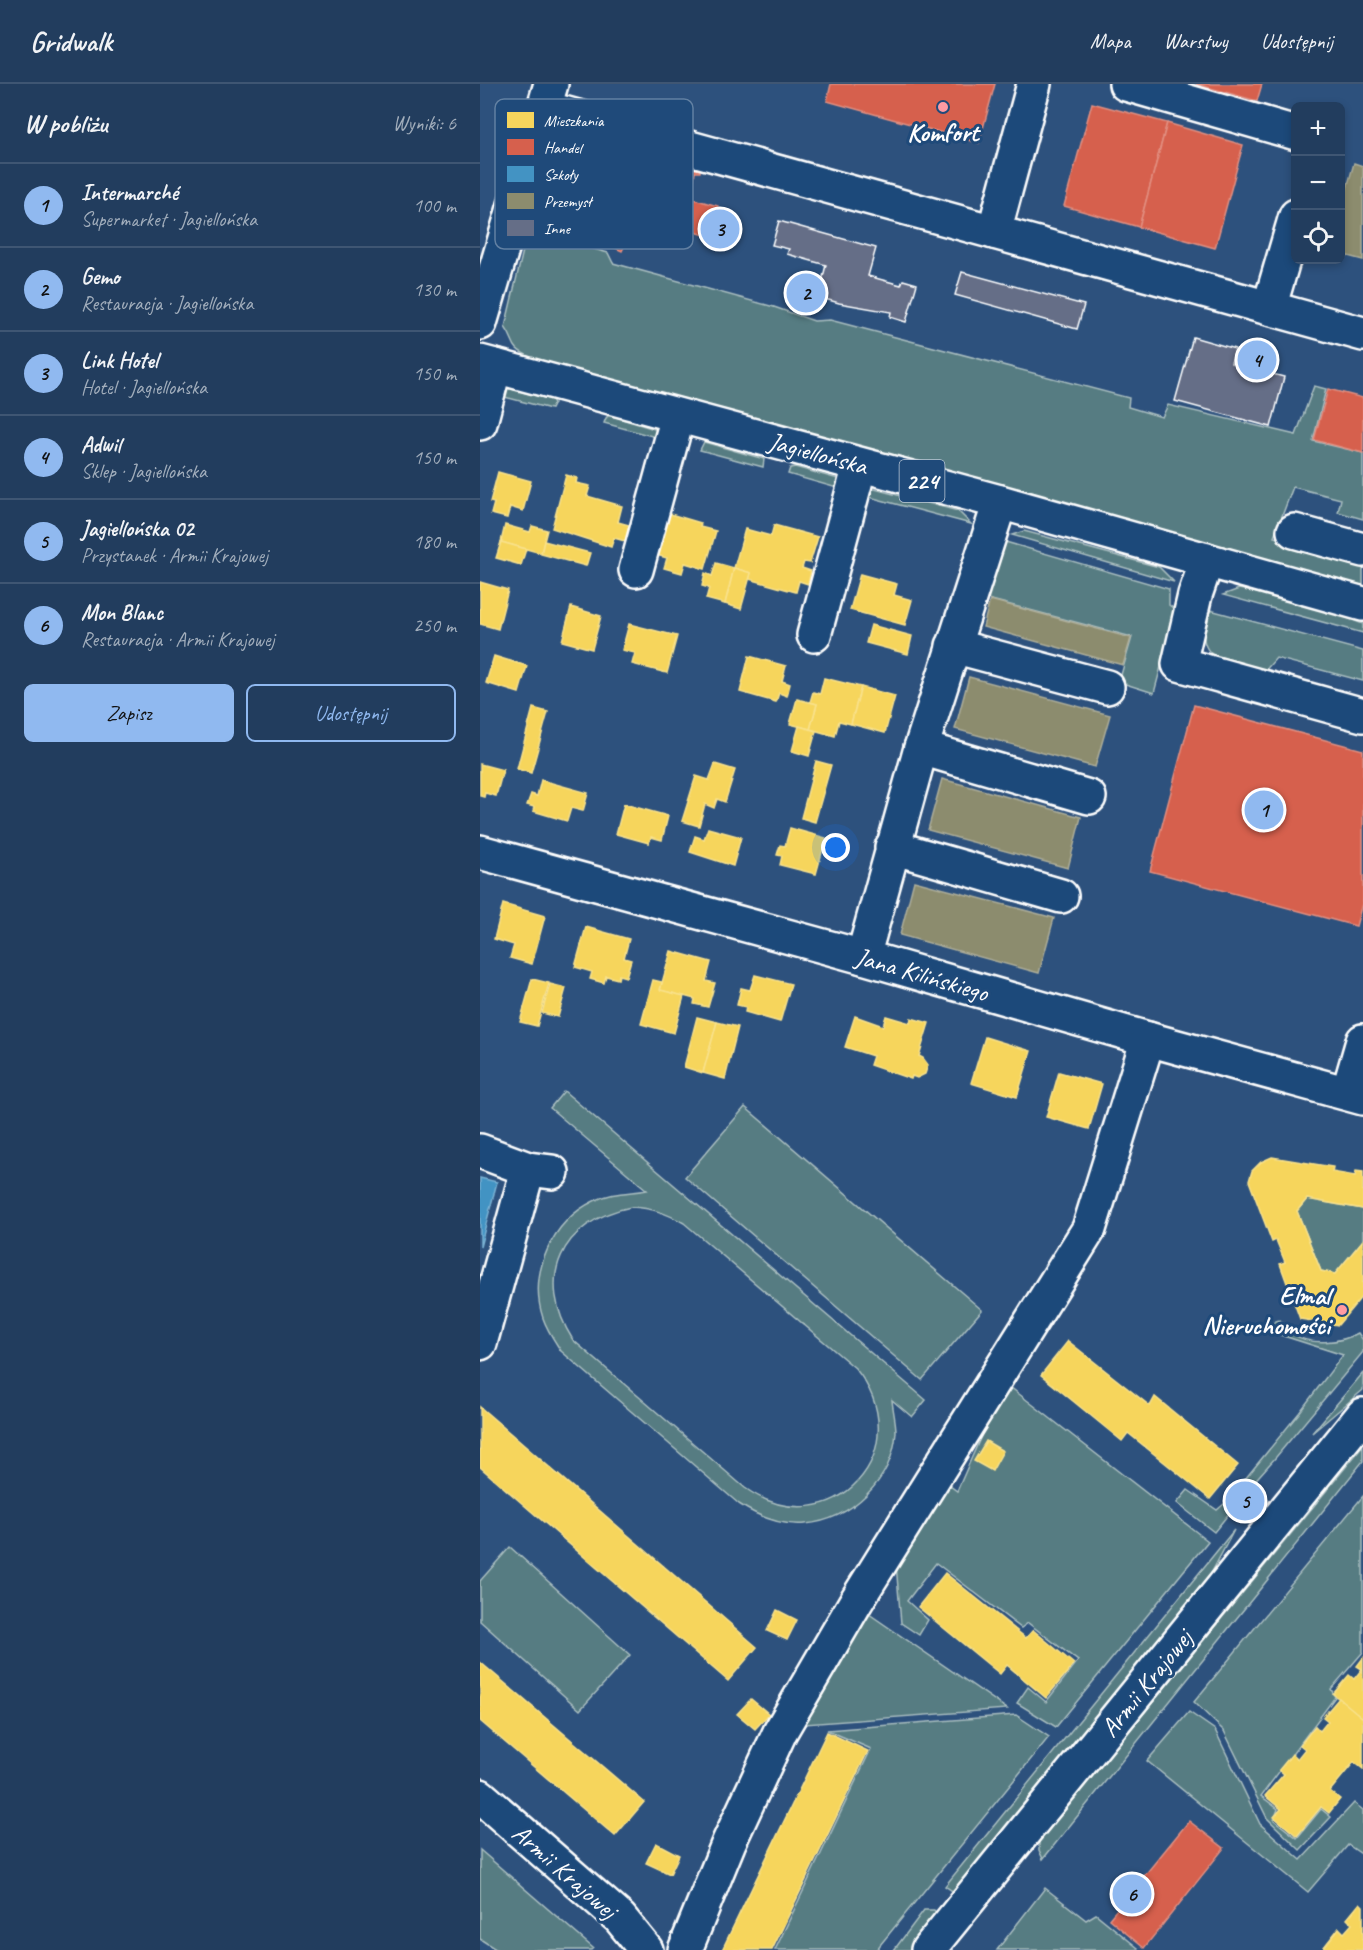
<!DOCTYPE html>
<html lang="pl">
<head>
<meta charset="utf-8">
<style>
	body { margin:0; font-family:Caveat,sans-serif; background:#2a4464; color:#f1f3f6 }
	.controls { position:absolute; right:18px; top:18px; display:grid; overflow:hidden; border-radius:9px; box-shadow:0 3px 9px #0003 }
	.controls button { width:54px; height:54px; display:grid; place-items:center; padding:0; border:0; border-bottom:2px solid #3f5673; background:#223d5e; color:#f1f3f6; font:30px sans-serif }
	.you { position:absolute; left:356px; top:764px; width:21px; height:21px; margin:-15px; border:4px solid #fff; border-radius:50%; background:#1a73e8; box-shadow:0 0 0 9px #1a73e833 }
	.badge { display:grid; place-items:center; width:39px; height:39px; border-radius:50%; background:#90b9f0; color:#111; font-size:20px; font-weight:700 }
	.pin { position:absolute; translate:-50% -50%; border:3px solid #fff; box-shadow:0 2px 6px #0006 }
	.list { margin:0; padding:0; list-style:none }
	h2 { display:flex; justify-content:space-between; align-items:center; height:78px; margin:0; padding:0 24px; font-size:26px }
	h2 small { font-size:20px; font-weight:400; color:#a2aebc }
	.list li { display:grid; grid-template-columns:39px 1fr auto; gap:18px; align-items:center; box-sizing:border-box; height:84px; padding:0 24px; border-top:2px solid #3f5673 }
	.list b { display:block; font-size:22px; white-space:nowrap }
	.list p { margin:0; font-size:20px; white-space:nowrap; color:#a2aebc }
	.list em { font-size:20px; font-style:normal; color:#a2aebc }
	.actions { display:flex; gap:12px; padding:18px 24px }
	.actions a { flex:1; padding:14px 0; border:2px solid #90b9f0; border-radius:9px; text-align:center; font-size:21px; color:#90b9f0 }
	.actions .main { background:#90b9f0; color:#111 }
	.icon { flex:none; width:33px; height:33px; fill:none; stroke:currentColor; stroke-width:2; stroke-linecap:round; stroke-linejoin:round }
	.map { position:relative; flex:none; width:883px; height:1866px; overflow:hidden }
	header { display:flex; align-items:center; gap:36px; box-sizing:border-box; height:84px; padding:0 30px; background:#223d5e; border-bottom:2px solid #3f5673 }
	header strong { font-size:28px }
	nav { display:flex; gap:33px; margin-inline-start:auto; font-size:21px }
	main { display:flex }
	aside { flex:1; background:#223d5e }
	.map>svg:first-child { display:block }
	.green { fill:#567c82; stroke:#aabec0; stroke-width:1.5; fill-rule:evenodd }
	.homes { fill:#f6d55c; stroke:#f9e28d; stroke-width:1.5 }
	.shops { fill:#d6604d; stroke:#e29082; stroke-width:1.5 }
	.schools { fill:#4393c3; stroke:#7bb3d5; stroke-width:1.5 }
	.industry { fill:#8c8c6e; stroke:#aeae9a; stroke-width:1.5 }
	.building { fill:#656e87; stroke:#fff; stroke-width:1.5 }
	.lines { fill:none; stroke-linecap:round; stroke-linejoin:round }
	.minor-casing { stroke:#fff; stroke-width:38 }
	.major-casing { stroke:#fff; stroke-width:38 }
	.minor { stroke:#1f4a7a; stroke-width:33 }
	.major { stroke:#1f4a7a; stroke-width:33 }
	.poi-dot { fill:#ff9aa2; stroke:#1f4a7a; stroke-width:2 }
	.labels { text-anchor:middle; stroke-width:6; stroke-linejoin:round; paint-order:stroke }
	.shield { fill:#1f4a7a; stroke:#bcc9d7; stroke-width:1.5 }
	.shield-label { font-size:24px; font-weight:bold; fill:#fff }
	.poi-label { font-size:26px; font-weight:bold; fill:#fff; stroke:#1f4a7a }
	.street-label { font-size:26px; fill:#fff; stroke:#1f4a7a }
	.key { fill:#1f4a7a; stroke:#6280a2; stroke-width:1.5 }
	.key-label { font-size:16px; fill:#fff }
</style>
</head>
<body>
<header>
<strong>Gridwalk</strong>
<nav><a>Mapa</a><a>Warstwy</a><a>Udostępnij</a></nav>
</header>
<main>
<aside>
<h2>W pobliżu<small>Wyniki: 6</small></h2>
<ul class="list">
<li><span class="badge">1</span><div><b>Intermarché</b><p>Supermarket · Jagiellońska</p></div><em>100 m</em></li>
<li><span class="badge">2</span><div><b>Gemo</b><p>Restauracja · Jagiellońska</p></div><em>130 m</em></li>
<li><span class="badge">3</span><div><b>Link Hotel</b><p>Hotel · Jagiellońska</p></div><em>150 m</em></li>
<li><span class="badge">4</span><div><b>Adwil</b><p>Sklep · Jagiellońska</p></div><em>150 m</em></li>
<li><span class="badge">5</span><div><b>Jagiellońska 02</b><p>Przystanek · Armii Krajowej</p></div><em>180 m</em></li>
<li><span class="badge">6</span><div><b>Mon Blanc</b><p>Restauracja · Armii Krajowej</p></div><em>250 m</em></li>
</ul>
<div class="actions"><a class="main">Zapisz</a><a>Udostępnij</a></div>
</aside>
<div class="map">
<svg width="883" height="1866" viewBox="0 0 883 1866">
	<rect width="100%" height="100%" fill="#2d517d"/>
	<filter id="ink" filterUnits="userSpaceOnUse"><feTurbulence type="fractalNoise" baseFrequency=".0167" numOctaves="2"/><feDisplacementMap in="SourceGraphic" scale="12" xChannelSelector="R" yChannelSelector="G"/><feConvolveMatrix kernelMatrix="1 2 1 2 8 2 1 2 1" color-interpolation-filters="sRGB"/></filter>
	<g filter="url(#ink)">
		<g class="green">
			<path d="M64,151L128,169L133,179L294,223L334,237L350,236L649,314L648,323L682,333L688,321L816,351L834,302L846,305L833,357L883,369V435L858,428L861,415L813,403L794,453L883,478V504L613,426L52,274C27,262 38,261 25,243L46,154Z"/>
			<polygon points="20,302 72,316 74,319 71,325 17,311"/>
			<polygon points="129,331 181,347 183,355 124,339 126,334"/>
			<polygon points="224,358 284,375 283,383 220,366"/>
			<polygon points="315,383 362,396 364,406 308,390 310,384"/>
			<polygon points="387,403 478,427 491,440 382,411"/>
			<polygon points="544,447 679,483 694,498 532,451"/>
			<polygon points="522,457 689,505 689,521 696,526 674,609 639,598 652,553 504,514"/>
			<polygon points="759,505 836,522 883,540 883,549 743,511"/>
			<path d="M730,526L883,567V597L796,574L784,588C762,582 721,580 724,549C724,541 728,533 730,526Z"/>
			<path d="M84,1007L446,1316L432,1333L412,1316C413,1327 416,1338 416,1348C413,1396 371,1436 325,1440C300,1442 279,1433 259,1420L81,1267C74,1256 67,1246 63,1234C48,1189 72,1137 114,1117C131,1108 149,1109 167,1106L70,1024ZM151,1123C172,1124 186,1129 204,1139L375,1284C442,1365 352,1465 265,1404L93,1256C54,1195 81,1137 151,1123Z"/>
			<polygon points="265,1023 502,1226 442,1296 205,1093"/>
			<polygon points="827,1115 883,1125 883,1156 855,1190 841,1187 817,1127"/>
			<path d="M800,1236C804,1241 808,1247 813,1250C830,1262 861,1259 878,1249L883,1256V1268L796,1373L763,1410L757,1405L819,1329L863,1271L788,1247L795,1237Z"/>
			<polygon points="883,1289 883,1306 832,1349"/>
			<polygon points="530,1303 728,1457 576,1643 537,1619 548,1603 566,1618 598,1577 548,1539 541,1544 456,1479 427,1517 448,1536 439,1551 421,1539 416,1480 466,1399 477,1407 502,1350"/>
			<polygon points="883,1362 883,1377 563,1775 559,1766 559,1757"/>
			<polygon points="708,1406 737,1426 744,1420 751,1427 734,1448 697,1419"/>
			<polygon points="883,1412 883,1568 851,1605 855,1613 781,1712 798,1725 794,1736 817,1754 841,1725 851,1733 820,1766 787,1734 744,1647 714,1618"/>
			<polygon points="754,1446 725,1501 474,1808 465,1802"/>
			<polygon points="30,1463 150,1571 100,1626 0,1537 0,1497"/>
			<polygon points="381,1530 389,1530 527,1625 325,1640 367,1541"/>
			<polygon points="709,1628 735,1646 780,1740 821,1776 874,1719 883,1726 883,1771 868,1761 828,1808 667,1677"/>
			<polygon points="536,1631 569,1653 396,1866 295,1866 391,1665 347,1646"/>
			<polygon points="0,1766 113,1864 111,1866 17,1866 0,1855"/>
			<polygon points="565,1804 606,1836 616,1830 658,1864 656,1866 517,1866"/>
			<polygon points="444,1826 454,1826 457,1830 429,1866 414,1866"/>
		</g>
		<g class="homes">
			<polygon points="18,388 51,397 43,427 30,423 27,434 11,430 14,419 10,418"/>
			<polygon points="86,391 97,394 96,399 110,402 107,412 142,422 138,438 149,441 145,457 134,454 131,463 72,444"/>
			<polygon points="187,429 221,439 220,443 236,447 225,485 205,479 202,489 184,484 187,474 176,471"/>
			<polygon points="25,441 50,448 52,442 67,446 61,469 21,458"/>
			<polygon points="294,441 338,453 330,479 324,478 322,484 331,487 328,500 319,497 316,508 269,495 271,489 254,484 265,445 291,452"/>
			<polygon points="64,457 110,469 106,482 61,470"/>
			<polygon points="21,458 46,465 41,481 16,474"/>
			<polygon points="236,479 254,484 245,520 226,515 229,504 222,502 225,489 232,492"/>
			<polygon points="254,484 271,489 261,525 245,520"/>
			<polygon points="380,490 417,500 414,511 432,516 425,541 370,526"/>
			<polygon points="0,498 28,506 18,545 0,540"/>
			<polygon points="91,523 121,532 112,565 82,557"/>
			<polygon points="149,540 197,552 187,589 152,580 155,569 142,566"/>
			<polygon points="391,541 432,552 428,570 386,559"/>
			<polygon points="14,572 47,582 39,609 6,599"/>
			<polygon points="269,572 306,582 302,597 310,600 307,612 299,609 296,618 260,608"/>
			<polygon points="344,594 381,603 371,640 359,637 355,652 330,645 337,620 330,618 333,608 340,610"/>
			<polygon points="381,603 415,612 405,649 371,640"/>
			<polygon points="317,615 337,620 330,645 310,640"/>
			<polygon points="53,624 68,628 51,689 37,685"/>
			<polygon points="319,642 336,647 329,672 312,667"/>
			<polygon points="336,677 351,681 335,738 321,734"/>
			<polygon points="0,680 23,686 16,712 5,709 4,713 0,712"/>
			<polygon points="235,680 255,686 245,718 237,715 234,724 225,720 219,742 202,737 216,692 229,696"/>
			<polygon points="61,696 108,709 103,727 91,724 87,737 53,727 54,723 47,721 51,710 57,712"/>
			<polygon points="144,720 188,732 182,756 171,753 169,759 136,750"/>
			<polygon points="228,744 261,753 253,782 210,768 215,752 224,755"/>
			<polygon points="310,744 346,754 336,790 300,781 302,772 297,771 300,761 305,762"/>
			<polygon points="23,820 65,832 52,880 30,874 34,861 14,855"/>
			<polygon points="106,843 149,855 144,874 151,876 146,893 139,891 138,895 126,892 124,899 110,895 112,888 95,883"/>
			<polygon points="191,867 231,878 226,897 235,899 228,923 214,920 215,915 180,906"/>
			<polygon points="275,891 311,900 300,938 265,928 266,923 257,921 261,904 270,906"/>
			<polygon points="52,895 69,899 57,942 40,938"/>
			<polygon points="173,896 182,898 180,906 204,912 194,949 161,940"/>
			<polygon points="70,900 86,904 78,933 62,929"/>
			<polygon points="375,932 403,942 406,932 430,939 431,934 449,939 439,972 443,974 448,981 445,990 437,994 432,992 431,995 390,981 393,972 365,963"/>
			<polygon points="217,933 237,938 223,989 204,983"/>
			<polygon points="237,938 258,943 245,995 223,989"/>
			<polygon points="505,953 551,967 537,1013 491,999"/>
			<polygon points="579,988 622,1000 609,1045 566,1033"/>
			<polygon points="792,1073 853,1083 852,1088 875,1092 876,1087 883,1088 883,1125 827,1115 817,1127 841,1187 855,1190 883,1156 883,1211 858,1241 820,1235 800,1180 805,1178 796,1156 792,1158 769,1097 772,1087 781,1078"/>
			<polygon points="588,1257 670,1322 675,1313 758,1381 730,1415 648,1349 642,1357 561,1291"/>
			<polygon points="0,1323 277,1563 248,1597 0,1383"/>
			<polygon points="506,1357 523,1367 512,1387 494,1377"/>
			<polygon points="465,1489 546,1554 553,1546 594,1580 566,1614 527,1581 520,1590 438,1523"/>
			<polygon points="297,1526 317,1536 307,1556 287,1547"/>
			<polygon points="883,1574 883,1634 853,1610 869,1591 874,1595 882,1585 877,1582"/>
			<polygon points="0,1578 164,1718 135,1752 0,1637"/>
			<polygon points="859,1614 883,1634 883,1685 874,1678 850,1707 860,1715 849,1729 841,1723 817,1752 794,1733 801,1725 785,1712 804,1690 799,1686 812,1670 817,1675 825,1665 820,1661 835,1642 840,1647 848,1637 843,1633"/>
			<polygon points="271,1615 289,1630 275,1645 257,1630"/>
			<polygon points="347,1648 388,1667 292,1866 242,1866"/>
			<polygon points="176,1759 199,1771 190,1790 166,1779"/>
			<polygon points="880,1819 883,1822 883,1866 847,1866 844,1863 859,1844 864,1849 872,1840 867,1835"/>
		</g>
		<g class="shops">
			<polygon points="351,0 515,0 499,59 347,17"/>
			<polygon points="716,0 782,0 777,17"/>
			<polygon points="612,19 687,39 659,143 584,122"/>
			<polygon points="687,39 763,61 735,164 659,143"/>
			<polygon points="160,77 194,86 194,83 220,86 220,88 215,88 210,114 238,122 229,152 169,135 167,140 176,143 171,160 148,154 142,167 127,160 75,145 84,110 147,127"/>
			<polygon points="848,305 883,314 883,369 834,356"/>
			<polygon points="714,621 883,666 883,816 876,842 670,787"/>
			<polygon points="709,1737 744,1764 664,1864 629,1835"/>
		</g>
		<polygon class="schools" points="0,1094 17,1098 0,1163"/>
		<g class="industry">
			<polygon points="874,79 883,82 883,176 860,170 860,129"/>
			<polygon points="510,516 651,554 643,581 503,543"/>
			<polygon points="489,593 630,631 615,683 475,645"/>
			<polygon points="462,695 601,733 588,784 448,746"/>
			<polygon points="434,797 574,834 559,889 420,851"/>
		</g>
		<g class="building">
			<polygon points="299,137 396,164 388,192 421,201 423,196 437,200 426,238 410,233 411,228 359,219 338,213 346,181 307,170 309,165 292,161"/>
			<polygon points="482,188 604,221 597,245 475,211"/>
			<polygon points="713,253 755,265 751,279 804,293 791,343 695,317"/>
		</g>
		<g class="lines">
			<defs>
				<g id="minor">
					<polyline points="646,0 816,49"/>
					<polyline points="65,24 883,250"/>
					<polyline points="514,148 554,0"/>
					<polyline points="789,224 816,132"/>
					<polyline points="0,239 71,0"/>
					<polyline points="0,339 15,282"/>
					<polyline points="814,447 883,466"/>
					<polyline points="727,476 715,511 699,580 883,631"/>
					<polyline points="156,486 198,332"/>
					<polyline points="334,551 380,381"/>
					<polyline points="473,562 627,603"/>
					<polyline points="441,664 609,713"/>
					<polyline points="412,763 581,812"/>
					<polyline points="0,768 383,873 668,955 883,1014"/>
					<polyline points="383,873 441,664 520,418"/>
					<polyline points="868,1009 883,957"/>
					<polyline points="0,1067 48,1085 72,1088"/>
					<polyline points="0,1259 48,1085"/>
					<polyline points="0,1712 140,1834 166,1866"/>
					<polyline points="205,1866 249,1758 300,1648 377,1516 609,1145 668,955"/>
					<polyline points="448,1866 883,1331"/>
				</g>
				<polyline id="major" points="0,278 520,418 883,520"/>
			</defs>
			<use href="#minor" class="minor-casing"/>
			<use href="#major" class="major-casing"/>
			<use href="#minor" class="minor"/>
			<use href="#major" class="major"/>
		</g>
	</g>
	<g class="poi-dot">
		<circle cx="463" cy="23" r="6"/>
		<circle cx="862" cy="1226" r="6"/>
	</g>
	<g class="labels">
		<rect class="shield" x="419.5" y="376" width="45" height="42" rx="4.5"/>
		<g class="shield-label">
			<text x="442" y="405">224</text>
		</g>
		<g class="poi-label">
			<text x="463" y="57">Komfort</text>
			<text x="850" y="1220" text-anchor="end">Elmal<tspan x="850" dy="30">Nieruchomości</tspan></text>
		</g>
		<g class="street-label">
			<text transform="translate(338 369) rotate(15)" y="9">Jagiellońska</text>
			<text transform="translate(442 890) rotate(16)" y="9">Jana Kilińskiego</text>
			<text transform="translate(666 1599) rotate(-51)" y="9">Armii Krajowej</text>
			<text transform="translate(85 1787) rotate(41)" y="9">Armii Krajowej</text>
		</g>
	</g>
	<rect x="15" y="15" width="198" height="150" rx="9" class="key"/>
	<rect x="27" y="28" width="27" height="16" fill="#f6d55c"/>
	<rect x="27" y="55" width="27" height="16" fill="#d6604d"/>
	<rect x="27" y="82" width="27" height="16" fill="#4393c3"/>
	<rect x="27" y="109" width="27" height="16" fill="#8c8c6e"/>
	<rect x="27" y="136" width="27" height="16" fill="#656e87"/>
	<g class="key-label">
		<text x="64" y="42">Mieszkania</text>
		<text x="64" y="69">Handel</text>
		<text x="64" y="96">Szkoły</text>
		<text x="64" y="123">Przemysł</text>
		<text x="64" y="150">Inne</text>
	</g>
</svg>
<div class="controls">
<button>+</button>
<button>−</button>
<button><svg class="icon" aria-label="locate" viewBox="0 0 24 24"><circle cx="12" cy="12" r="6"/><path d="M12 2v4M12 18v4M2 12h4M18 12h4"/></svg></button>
</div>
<div class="you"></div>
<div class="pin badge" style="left:784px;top:726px">1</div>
<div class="pin badge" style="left:326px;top:209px">2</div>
<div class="pin badge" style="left:240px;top:145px">3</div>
<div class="pin badge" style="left:777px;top:276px">4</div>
<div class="pin badge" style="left:765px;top:1417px">5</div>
<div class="pin badge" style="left:652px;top:1810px">6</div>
</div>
</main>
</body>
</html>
